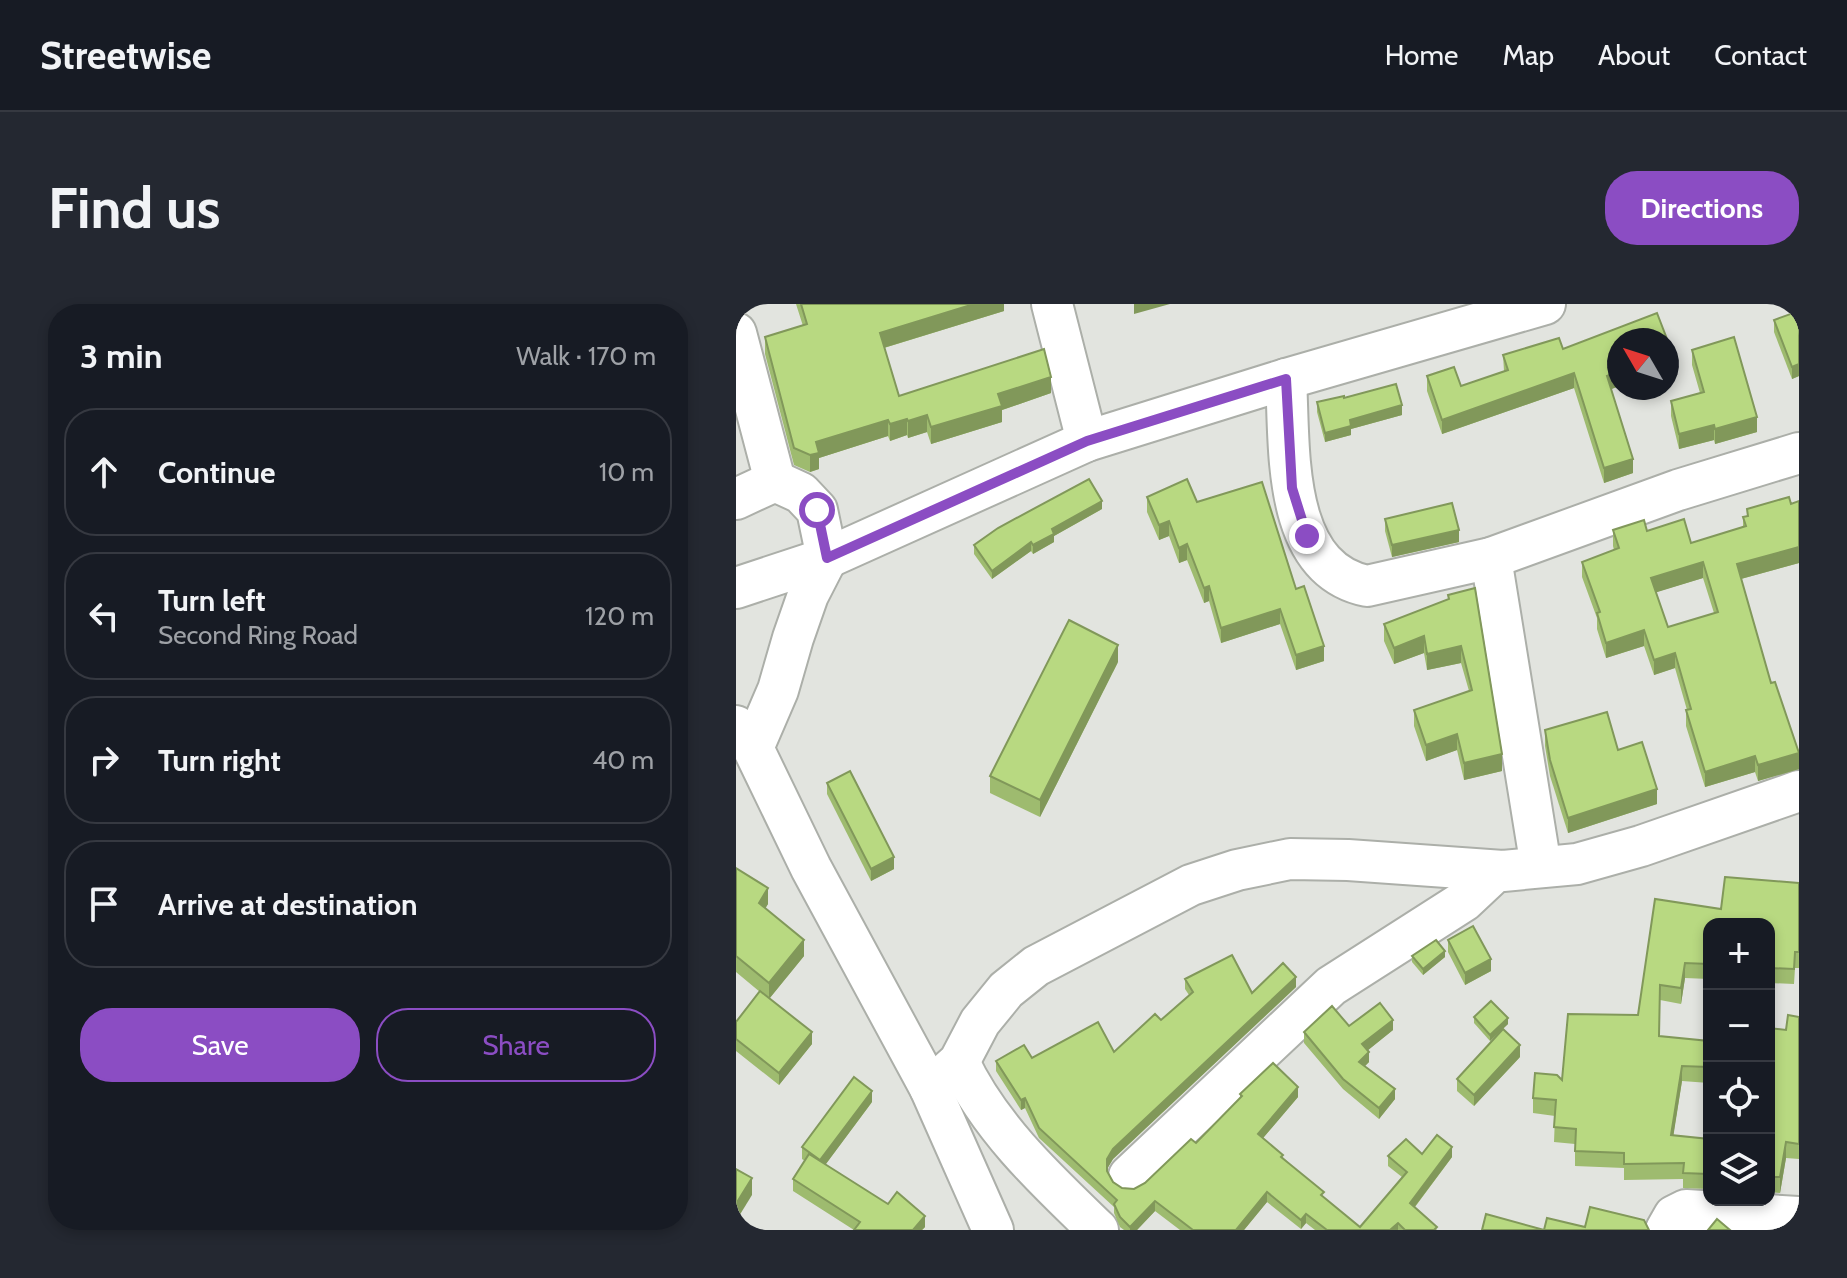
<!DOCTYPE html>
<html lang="en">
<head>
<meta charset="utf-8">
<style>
	body { margin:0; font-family:Cabin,sans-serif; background:#242831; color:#f1f3f6 }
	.controls { position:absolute; right:24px; bottom:24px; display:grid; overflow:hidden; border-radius:16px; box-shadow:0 4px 12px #0003 }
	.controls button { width:72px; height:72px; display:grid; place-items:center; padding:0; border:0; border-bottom:2px solid #363941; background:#171b24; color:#f1f3f6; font:40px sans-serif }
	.compass { position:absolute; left:871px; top:24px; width:72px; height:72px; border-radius:50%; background:#171b24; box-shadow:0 4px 12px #0003; rotate:309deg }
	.stop { position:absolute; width:24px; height:24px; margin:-18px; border:6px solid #8b4dc3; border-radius:50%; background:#fff }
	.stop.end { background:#8b4dc3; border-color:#fff; box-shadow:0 2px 8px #0008 }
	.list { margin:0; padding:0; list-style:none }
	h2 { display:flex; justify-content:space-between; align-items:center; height:104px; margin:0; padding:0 32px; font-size:34px }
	h2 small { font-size:26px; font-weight:400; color:#9ea1a6 }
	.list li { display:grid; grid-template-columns:52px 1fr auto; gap:24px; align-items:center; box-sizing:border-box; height:128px; margin:0 16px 16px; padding:0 16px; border:2px solid #363941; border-radius:32px }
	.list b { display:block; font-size:30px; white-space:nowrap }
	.list p { margin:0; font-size:26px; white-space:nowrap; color:#9ea1a6 }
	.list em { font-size:26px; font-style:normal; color:#9ea1a6 }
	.actions { display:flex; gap:16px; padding:24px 32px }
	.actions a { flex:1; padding:18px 0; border:2px solid #8b4dc3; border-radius:32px; text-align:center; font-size:28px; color:#8b4dc3 }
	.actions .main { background:#8b4dc3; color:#fff }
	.icon { flex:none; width:44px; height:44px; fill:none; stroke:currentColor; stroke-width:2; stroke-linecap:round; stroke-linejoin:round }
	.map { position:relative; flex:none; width:1063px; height:926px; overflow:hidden; border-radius:32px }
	header { display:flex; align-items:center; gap:48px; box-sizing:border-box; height:112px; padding:0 40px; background:#171b24; border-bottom:2px solid #363941 }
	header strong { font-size:38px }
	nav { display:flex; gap:44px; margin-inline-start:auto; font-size:28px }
	.intro { display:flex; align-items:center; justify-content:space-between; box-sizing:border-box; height:192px; padding:0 48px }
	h1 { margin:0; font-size:56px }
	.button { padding:20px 36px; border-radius:32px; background:#8b4dc3; color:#fff; font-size:28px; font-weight:700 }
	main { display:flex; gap:48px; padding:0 48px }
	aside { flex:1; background:#171b24; border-radius:32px; box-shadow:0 4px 12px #0003 }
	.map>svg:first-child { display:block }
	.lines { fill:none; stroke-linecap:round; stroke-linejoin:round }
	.minor-casing { stroke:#acafa9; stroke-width:44 }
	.minor { stroke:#fff; stroke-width:40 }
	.wall { fill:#9ebb6f; fill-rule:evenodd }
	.shaded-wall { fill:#81985a }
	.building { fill:#b8d981; stroke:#81985a; stroke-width:2; fill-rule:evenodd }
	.route { stroke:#8b4dc3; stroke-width:10 }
</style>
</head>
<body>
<header>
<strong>Streetwise</strong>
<nav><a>Home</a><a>Map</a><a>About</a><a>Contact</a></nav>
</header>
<div class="intro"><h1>Find us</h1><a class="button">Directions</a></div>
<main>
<aside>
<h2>3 min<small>Walk · 170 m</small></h2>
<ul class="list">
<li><svg class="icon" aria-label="ahead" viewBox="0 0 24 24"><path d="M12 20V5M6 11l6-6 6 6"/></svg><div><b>Continue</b></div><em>10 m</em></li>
<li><svg class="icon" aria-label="left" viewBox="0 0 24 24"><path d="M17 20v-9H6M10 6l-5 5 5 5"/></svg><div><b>Turn left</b><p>Second Ring Road</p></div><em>120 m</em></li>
<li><svg class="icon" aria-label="right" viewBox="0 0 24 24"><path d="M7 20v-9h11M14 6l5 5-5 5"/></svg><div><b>Turn right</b></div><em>40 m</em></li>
<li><svg class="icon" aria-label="arrive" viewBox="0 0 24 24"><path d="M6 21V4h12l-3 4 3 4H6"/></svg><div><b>Arrive at destination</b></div></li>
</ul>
<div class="actions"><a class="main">Save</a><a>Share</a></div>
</aside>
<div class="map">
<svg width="1063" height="926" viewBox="0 0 1063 926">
	<rect width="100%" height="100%" fill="#e2e4df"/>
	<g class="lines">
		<defs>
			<g id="minor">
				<polyline points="316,0 351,137"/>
				<polyline points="0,29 39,177"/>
				<path d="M550,75C554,144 545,264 631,282L755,254L942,186L1063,149"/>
				<polyline points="0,195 39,177 65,189 81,206 91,254 72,291 57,334 42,386 17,444"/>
				<polyline points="755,254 805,563"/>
				<polyline points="0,284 91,254 351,137 550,75 809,0"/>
				<polyline points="0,422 17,444 75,564 194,784 257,926"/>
				<path d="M223,758C254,824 310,876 362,926"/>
				<polyline points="194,784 223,758 244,718 270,686 300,662 455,581 501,566 554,555 612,556 767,567 841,560 905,542 1063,487"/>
				<polyline points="393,872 595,682 728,597 760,567"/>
				<polyline points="930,926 938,912 950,906 1063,913"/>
			</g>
		</defs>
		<use href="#minor" class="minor-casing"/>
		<use href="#minor" class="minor"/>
	</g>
	<g class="wall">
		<polygon points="60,0 268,0 268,7 148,44 163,92 315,89 266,106 266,118 195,140 191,128 172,134 171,131 154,137 152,132 83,154 83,165 74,168 58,161 29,50 29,33 67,22"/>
		<polygon points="1063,7 1063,72 1056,75 1038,28 1038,16"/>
		<polygon points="921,9 936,48 936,62 931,64 931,36 883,36 883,82 875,85 897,155 897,169 868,179 838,84 706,130 691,87 691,72 718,63 725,82 768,67 767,51 823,34 827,45"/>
		<polygon points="956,46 1021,128 979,140 978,136 943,145 935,112 935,97 964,89 956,61"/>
		<polygon points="608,94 666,111 615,125 615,131 589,138 581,108 581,98"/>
		<polygon points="411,193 461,198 560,285 588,357 560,366 544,320 485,339 473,297 468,299 451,256 443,259 433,232 423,236 411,208"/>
		<polygon points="366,205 318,232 318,238 297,250 295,247 256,275 238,250 238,241"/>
		<path d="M1011,205L1063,259L1005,275L1035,379L1063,465L1022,477L1019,468L969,483L950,422V406H951L939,364L918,371L908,342L870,354L861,325V314L846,273V258L878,246L877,242V226L911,227L955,239L1007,223V213L1011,212ZM967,274L978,309L932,323L920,288Z"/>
		<polygon points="649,215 723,238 656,253 649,227"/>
		<polygon points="712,291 766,467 728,476 721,446 690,457 678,422 678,406 733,387 725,359 691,366 688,349 658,360 648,337 648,320 712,295"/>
		<polygon points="382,358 304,513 254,489 254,472"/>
		<polygon points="809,426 921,500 832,529 814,472 809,442"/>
		<polygon points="91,479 158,565 135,577 91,490"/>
		<polygon points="0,564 32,600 29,604 68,652 33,695 76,740 43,781 0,747 0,718 24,688 0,668"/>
		<polygon points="1063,579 1063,664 1059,664 1058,680 1033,679 1033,620 973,620 973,675 949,674 945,700 924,696 924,732 973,737 973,779 946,777 937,832 973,835 973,885 947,884 947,875 888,876 888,864 839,862 839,840 818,838 819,812 797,809 797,794 826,776 902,711 985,605"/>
		<polygon points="712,636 755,667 729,681 712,648"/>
		<polygon points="676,652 709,653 687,671 676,658"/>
		<polygon points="449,675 516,689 560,683 377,855 371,865 371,868 377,878 386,884 398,885 409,879 460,839 504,794 504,790 562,793 527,834 588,893 624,923 666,873 652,862 652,852 686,850 716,853 679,903 701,926 579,926 570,919 565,925 531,898 508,926 444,926 419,907 401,926 388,926 384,923 378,909 378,903 303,834 289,804 285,806 260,767 260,757 378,748 425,716 453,691 449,685"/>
		<polygon points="738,713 772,720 754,737 738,719"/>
		<polygon points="1063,713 1063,855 1050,854 1044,889 1033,888 1033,724 1050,726"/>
		<polygon points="613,722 657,726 632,746 633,758 629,762 659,795 643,815 607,785 568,739 568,728"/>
		<polygon points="784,753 738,802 721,787 721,775"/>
		<polygon points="136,798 89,861 189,923 186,926 118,926 57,887 57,875 69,857 66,855 66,843"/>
	</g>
	<g class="shaded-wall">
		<polygon points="238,0 268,0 268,7 144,45 144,29"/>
		<polygon points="398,0 434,0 398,10"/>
		<polygon points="936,48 936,62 931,64 931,49"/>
		<polygon points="1063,60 1063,72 1056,75 1056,63"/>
		<polygon points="883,68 883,82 871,87 871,72"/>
		<polygon points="838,69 838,84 706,130 706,116"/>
		<polygon points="315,73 315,89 266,106 266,118 195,140 195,123 262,90"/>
		<polygon points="666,101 666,111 615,125 615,131 589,138 589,129 614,116"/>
		<polygon points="191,111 191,128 172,134 172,117"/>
		<polygon points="1021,113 1021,128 979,140 979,125"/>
		<polygon points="171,115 171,131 154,137 154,120"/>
		<polygon points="152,116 152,132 83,154 83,165 74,168 74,151 80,138"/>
		<polygon points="978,121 978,136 943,145 943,130"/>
		<polygon points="897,155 897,169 868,179 868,164"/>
		<polygon points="366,197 366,205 318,232 318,238 297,250 297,241 316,225"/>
		<polygon points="433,217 433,232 423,236 423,221"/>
		<polygon points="723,226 723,238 656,253 656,241"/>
		<polygon points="295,238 295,247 256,275 256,267"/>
		<polygon points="451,240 451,256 443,259 443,244"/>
		<polygon points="1063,243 1063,259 1001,276 1001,260"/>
		<polygon points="967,258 967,274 915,290 915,274"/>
		<polygon points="473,282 473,297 468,299 468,284"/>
		<polygon points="544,305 544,320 485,339 485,324"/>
		<polygon points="908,326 908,342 870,354 870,339"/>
		<polygon points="688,332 688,349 658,360 658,344"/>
		<polygon points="382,341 382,358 304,513 304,496"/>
		<polygon points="588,342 588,357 560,366 560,351"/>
		<polygon points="725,342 725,359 691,366 691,350"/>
		<polygon points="939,349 939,364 918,371 918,356"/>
		<polygon points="721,430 721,446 690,457 690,441"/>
		<polygon points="1063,449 1063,465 1022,477 1022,461"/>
		<polygon points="766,450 766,467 728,476 728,459"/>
		<polygon points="1019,452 1019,468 969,483 969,468"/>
		<polygon points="921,485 921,500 832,529 832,514"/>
		<polygon points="158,553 158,565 135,577 135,565"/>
		<polygon points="32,584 32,600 23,615 23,599"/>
		<polygon points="68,636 68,652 33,695 33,679"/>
		<polygon points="709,647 709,653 687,671 687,665"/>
		<polygon points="755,655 755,667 729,681 729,669"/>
		<polygon points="949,659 949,674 945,700 945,684"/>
		<polygon points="560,673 560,683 377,855 371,865 371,876 371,855 377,845"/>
		<polygon points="772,714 772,720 754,737 754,731"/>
		<polygon points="657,716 657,726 626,751 626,740"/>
		<polygon points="76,728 76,740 43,781 43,769"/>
		<polygon points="784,741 784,753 738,802 738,791"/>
		<polygon points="633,748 633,758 623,768 623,758"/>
		<polygon points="946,762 946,777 935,847 935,831"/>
		<polygon points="562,783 562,793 522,840 522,830"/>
		<polygon points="659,785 659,795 643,815 643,804"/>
		<polygon points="136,787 136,798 84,868 84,856"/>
		<polygon points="289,794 289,804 285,806 285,796"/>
		<polygon points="1050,838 1050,854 1044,889 1044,873"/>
		<polygon points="716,843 716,853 674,909 674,899"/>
		<polygon points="16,874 16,891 0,917 0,900"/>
		<polygon points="531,888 531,898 508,926 500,926"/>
		<polygon points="419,897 419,907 401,926 394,926 394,923"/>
		<polygon points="570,910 570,919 565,925 565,916"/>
		<polygon points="189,912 189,923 186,926 177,926"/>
		<polygon points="662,919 662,926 654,926"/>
	</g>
	<g class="building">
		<polygon points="65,0 238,0 144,29 163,92 308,45 315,73 262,90 266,102 195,123 191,111 172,117 171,115 154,120 152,116 80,138 83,149 74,151 58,144 29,33 71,20"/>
		<polygon points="1063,7 1063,60 1056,63 1038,16"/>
		<polygon points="921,9 936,48 931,49 931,36 883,36 883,68 871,72 897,155 868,164 838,69 706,116 691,72 718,63 725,82 772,66 767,51 823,34 827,45"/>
		<polygon points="998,33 1021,113 979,125 978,121 943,130 935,97 968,88 956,46"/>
		<polygon points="660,80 666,101 614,116 615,122 589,129 581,98 608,92 608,94"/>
		<polygon points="353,175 366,197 316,225 318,230 297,241 295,238 256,267 238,241 262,224"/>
		<polygon points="451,175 461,198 526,178 560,285 568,282 588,342 560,351 544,305 485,324 473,282 468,284 451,240 443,244 433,217 423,221 411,193"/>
		<path d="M1053,193L1055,200L1063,197V243L1001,260L1035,379L1039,378L1063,449L1022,461L1019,452L969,468L950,406L955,405L939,349L918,356L908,326L870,339L861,309L864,308L846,258L883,244L877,226L908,216L911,227L948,215L955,239L1010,222L1007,213L1012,212L1011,205ZM967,258L982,308L932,323L915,274Z"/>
		<polygon points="716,199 723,226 656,241 649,215"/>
		<polygon points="739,284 766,450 728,459 721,430 690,441 678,406 736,386 725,342 691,350 688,332 658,344 648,320 713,295 712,291"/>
		<polygon points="333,316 382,341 304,496 254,472"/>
		<polygon points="871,408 882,446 906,438 921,485 832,514 814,456 809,426"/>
		<polygon points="114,467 158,553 135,565 91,479"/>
		<polygon points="0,564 32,584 23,599 68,636 33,679 0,652"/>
		<polygon points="989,573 1063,579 1063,648 1059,648 1058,665 1033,664 1033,620 973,620 973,660 949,659 945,684 924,681 923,732 973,737 973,763 946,762 935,831 973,835 973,870 947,869 948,859 888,860 888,849 839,847 840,825 818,823 820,796 797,794 799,769 821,771 826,776 832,710 902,711 919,595 985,605"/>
		<polygon points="737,622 755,655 729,669 712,636"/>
		<polygon points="700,636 709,647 687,665 676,652"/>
		<polygon points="496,651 516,689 547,659 560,673 377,845 371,855 371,867 377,878 386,884 398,885 409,879 455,835 460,839 506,792 504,790 537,759 562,783 522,830 547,851 545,853 588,888 585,891 624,923 671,868 652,852 670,835 686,850 701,831 716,843 674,899 701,923 698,926 669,926 662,919 654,926 591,926 570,910 565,916 531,888 500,926 457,926 419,897 394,923 384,913 378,900 381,896 303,824 289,794 285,796 260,757 288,741 296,754 362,718 378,748 419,710 425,716 457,688 449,675"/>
		<polygon points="24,687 76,728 43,769 0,735 0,718"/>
		<polygon points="755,697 772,714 754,731 738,713"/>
		<polygon points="644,699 657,716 626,740 633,748 623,758 659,785 643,804 607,775 568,728 596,702 613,722"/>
		<polygon points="1052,711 1063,713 1063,840 1050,838 1044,873 1033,873 1033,779 1035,768 1033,768 1033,724 1050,726"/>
		<polygon points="767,725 784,741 738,791 721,775"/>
		<polygon points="118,773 136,787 84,856 66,843"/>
		<polygon points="73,850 152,900 161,888 189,912 177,926 118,926 124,918 57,875"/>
		<polygon points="0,865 16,874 0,900"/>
		<polygon points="854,903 908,916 913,926 746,926 750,910 808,926 811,914 849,923"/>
		<polygon points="981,915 994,926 972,926"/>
	</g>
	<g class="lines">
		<polyline class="route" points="81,206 91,254 351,137 550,75 556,184 571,232"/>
	</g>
</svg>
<div class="controls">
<button>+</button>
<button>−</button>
<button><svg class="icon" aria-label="locate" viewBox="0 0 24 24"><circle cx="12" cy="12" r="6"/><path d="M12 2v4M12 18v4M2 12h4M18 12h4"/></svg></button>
<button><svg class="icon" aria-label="layers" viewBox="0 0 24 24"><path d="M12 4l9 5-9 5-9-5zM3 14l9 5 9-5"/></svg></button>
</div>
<svg class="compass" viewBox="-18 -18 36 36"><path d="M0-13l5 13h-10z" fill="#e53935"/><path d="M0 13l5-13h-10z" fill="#9ea1a6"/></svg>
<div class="stop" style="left:81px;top:206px"></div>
<div class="stop end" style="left:571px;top:232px"></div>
</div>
</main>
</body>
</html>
